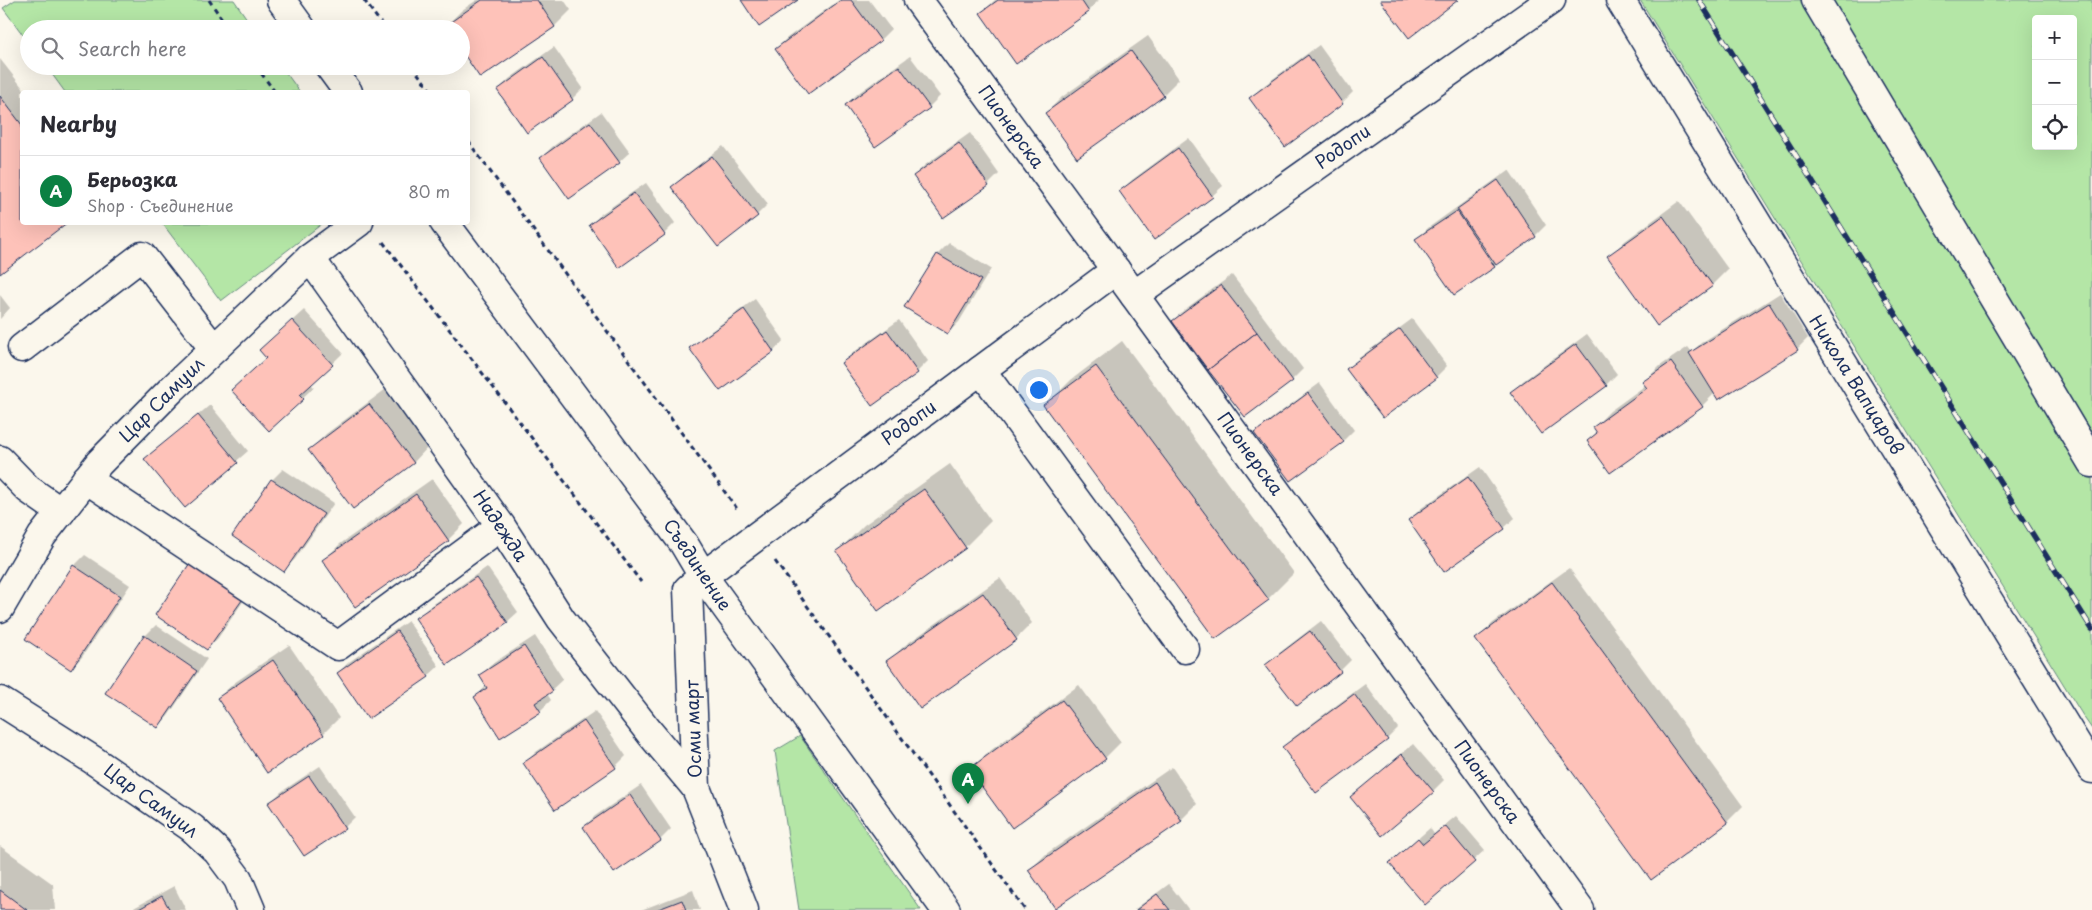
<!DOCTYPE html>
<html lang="en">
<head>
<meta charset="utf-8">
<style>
	body { margin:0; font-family:"Playpen Sans",sans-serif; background:#f7f7f7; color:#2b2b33 }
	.controls { position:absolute; right:15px; top:15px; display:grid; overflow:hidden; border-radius:5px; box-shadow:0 5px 20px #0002 }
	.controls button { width:45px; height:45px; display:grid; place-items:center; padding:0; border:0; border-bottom:1px solid #e1e1e2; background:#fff; color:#2b2b33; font:25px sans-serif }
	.you { position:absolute; left:1038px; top:389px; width:18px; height:18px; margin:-12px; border:4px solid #fff; border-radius:50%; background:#1a73e8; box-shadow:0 0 0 8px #1a73e833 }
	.badge { display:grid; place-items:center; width:32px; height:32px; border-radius:50%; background:#0b8043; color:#fff; font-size:16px; font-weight:700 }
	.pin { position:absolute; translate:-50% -41px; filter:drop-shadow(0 1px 2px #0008) }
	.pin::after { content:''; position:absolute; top:26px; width:18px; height:15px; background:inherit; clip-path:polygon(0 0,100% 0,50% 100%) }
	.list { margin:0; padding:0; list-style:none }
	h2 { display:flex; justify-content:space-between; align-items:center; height:65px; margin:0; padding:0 20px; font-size:21px }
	h2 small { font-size:16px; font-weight:400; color:#7c7c81 }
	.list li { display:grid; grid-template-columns:32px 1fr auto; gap:15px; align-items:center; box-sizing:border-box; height:70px; padding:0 20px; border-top:1px solid #e1e1e2 }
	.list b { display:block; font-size:19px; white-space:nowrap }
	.list p { margin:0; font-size:16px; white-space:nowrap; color:#7c7c81 }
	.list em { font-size:16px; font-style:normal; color:#7c7c81 }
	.icon { flex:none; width:28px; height:28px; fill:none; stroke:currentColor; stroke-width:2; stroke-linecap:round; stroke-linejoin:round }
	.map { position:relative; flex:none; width:2092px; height:910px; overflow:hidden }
	.search { position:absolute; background:#fff; box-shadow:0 5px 20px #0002; left:20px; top:20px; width:450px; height:55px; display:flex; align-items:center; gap:12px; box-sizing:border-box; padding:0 18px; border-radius:28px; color:#7c7c81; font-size:19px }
	.panel { position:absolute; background:#fff; box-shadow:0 5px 20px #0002; left:20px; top:90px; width:450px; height:135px; border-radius:5px }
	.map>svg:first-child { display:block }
	.green { fill:#b4e6a6; stroke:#688a82; fill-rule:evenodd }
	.shadow { fill:#0003 }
	.building { fill:#fec2b9; stroke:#1b2f5e }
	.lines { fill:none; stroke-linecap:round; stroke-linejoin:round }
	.minor-casing { stroke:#1b2f5e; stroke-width:31 }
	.path { stroke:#1b2f5e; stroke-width:3; stroke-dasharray:5 4; stroke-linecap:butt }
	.minor { stroke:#fbf7ec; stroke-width:28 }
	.rail-casing { stroke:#1b2f5e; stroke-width:5.5 }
	.rail { stroke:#fbf7ec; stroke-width:4; stroke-dasharray:11; stroke-linecap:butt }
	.labels { text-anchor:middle; stroke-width:5; stroke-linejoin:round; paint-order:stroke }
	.street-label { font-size:18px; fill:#1b2f5e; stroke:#fbf7ec }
</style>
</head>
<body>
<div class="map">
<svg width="2092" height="910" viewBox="0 0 2092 910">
	<rect width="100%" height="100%" fill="#fbf7ec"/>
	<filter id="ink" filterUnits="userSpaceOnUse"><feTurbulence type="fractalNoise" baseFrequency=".02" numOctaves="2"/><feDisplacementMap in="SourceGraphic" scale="10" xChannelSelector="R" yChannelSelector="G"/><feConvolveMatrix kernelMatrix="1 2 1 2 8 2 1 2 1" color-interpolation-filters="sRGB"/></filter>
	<g filter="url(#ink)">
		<g class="green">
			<polygon points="15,0 234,0 254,29 29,29 29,43 3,8"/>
			<path d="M1640,0H2092V729L2085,719ZM2036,19H2073V146H2036Z"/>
			<polygon points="46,66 281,66 300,92 65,92"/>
			<polygon points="162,223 323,223 221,301"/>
			<polygon points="800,736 921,910 799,910 775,751"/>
		</g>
		<g class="shadow">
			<polygon points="477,0 564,0 571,10 555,26 481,76 461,29 446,26 462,10"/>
			<polygon points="839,0 869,0 891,29 880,40 776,49 787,38"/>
			<polygon points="995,0 1099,0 1088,11 1017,62 982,13"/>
			<polygon points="1148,36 1179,79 1163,95 1046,113 1062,97"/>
			<polygon points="1319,45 1353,92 1342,103 1251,98 1262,87"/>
			<polygon points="554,47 583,88 572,99 498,90 509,79"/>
			<polygon points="910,56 940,96 929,107 846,105 857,94"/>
			<polygon points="0,59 26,92 22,92 22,222 0,272"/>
			<polygon points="601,112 630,152 619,162 541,158 552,147"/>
			<polygon points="970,133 999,174 988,185 943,217 914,176 925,165"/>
			<polygon points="1189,138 1223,186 1212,196 1121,191 1132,180"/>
			<polygon points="723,146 768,204 757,215 673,187 684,176"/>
			<polygon points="1509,170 1546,225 1535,236 1494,266 1417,239 1428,228"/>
			<polygon points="646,183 675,223 664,234 591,225 601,214"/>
			<polygon points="1679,201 1728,269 1712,285 1609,257 1625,241"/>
			<polygon points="949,243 991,269 959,322 948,333 906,307 938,254"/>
			<polygon points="1232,275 1303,369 1292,380 1245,416 1173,321 1184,310"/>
			<polygon points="1780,293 1808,338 1797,349 1715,393 1702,406 1610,471 1588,441 1598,431 1594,427 1610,411 1646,385 1644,382 1660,366 1688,347 1692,352 1701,343"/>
			<polygon points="0,295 10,308 0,319"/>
			<polygon points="755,299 784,340 774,351 720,389 691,349 702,338"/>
			<polygon points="304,310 343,353 311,384 314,387 269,429 267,357 272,339"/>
			<polygon points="1412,319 1447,366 1436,377 1348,369 1359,358"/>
			<polygon points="899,320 928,361 917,372 843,363 854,352"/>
			<polygon points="1587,334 1617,374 1606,385 1512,392 1523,381"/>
			<polygon points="1122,341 1294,573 1268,599 1045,406 1071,380"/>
			<polygon points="1320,383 1354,430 1343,441 1291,480 1256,433 1267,422"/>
			<polygon points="386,389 429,446 414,462 354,508 310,450 326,434"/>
			<polygon points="210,405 248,451 185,506 146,459"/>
			<polygon points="950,464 991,521 965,547 838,551 864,525"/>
			<polygon points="1480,467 1515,518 1504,528 1410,520 1420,509"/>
			<polygon points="283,469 334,503 295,559 284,570 234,536 272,480"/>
			<polygon points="432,479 464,524 448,540 324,560 340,544"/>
			<polygon points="206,547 257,581 218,638 207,649"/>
			<polygon points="85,555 130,585 82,657 71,668 74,566"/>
			<polygon points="487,567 518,612 507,622 417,619 428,608"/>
			<polygon points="1569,568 1743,806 1727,822 1651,878 1477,639 1493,623"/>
			<polygon points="1000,578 1032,623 1016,639 888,662 904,646"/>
			<polygon points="408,621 439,666 428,676 338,673 349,662"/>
			<polygon points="1321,621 1351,660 1340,671 1267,665 1278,654"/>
			<polygon points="156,625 207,659 168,716 158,727 145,636"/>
			<polygon points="535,636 563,679 547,694 551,700 540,711 476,697 487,685 481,675 492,664"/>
			<polygon points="289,645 339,718 323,734 218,698 234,683"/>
			<polygon points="1365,684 1398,728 1387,739 1316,792 1283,748 1294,737"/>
			<polygon points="1079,685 1121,742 1105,758 970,770 986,754"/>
			<polygon points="595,711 626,756 615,767 525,763 536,752"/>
			<polygon points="1413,744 1444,780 1433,791 1352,798"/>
			<polygon points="320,766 355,817 344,828 270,803 281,792"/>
			<polygon points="1172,767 1197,804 1181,820 1030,870 1046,854"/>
			<polygon points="641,785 671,829 660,840 584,827 595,816"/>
			<polygon points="1456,816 1485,850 1425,903 1390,863 1430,828 1434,834"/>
			<polygon points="0,846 53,884 55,910 0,910"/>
			<polygon points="1169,884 1189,910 1134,910"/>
			<polygon points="174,886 186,910 130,910"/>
			<polygon points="693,890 700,910 641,910"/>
		</g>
		<g class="building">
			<polygon points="482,0 537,0 555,27 480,78 461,50 461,29 447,29 445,26"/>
			<polygon points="741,0 798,0 759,27"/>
			<polygon points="841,0 851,0 881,41 808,94 775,49"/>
			<polygon points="998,0 1081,0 1089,12 1016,64 980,13"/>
			<polygon points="1380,0 1458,0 1409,38"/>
			<polygon points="1131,51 1164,96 1077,158 1045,113"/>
			<polygon points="1308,55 1343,104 1285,147 1249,98"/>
			<polygon points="543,57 573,100 527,133 497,90"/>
			<polygon points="899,66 930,108 875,147 845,105"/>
			<polygon points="0,96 22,125 22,222 68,222 0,274"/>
			<polygon points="590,122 620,163 569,199 540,158"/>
			<polygon points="959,143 989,186 943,218 913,176"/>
			<polygon points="1178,148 1213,197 1154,240 1119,191"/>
			<polygon points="712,156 758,216 718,247 671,187"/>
			<polygon points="1498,180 1536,237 1496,265 1457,209"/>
			<polygon points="634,193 665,235 619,268 589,225"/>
			<polygon points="1457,211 1495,267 1454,295 1415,239"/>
			<polygon points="1663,216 1713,286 1657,326 1607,256"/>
			<polygon points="937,254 981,280 948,334 904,307"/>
			<polygon points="1221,285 1257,332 1208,370 1172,321"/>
			<polygon points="1769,303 1798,350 1718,400 1689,353"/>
			<polygon points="744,309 774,352 720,391 689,348"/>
			<polygon points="292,320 333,365 300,395 304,399 269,431 231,390 266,358 259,350"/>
			<polygon points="1400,329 1437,378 1383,418 1346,369"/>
			<polygon points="887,330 918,373 872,406 841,363"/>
			<polygon points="1257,332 1293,381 1245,417 1208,370"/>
			<polygon points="1576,344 1607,386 1541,434 1510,392"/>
			<polygon points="1671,362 1703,407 1610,473 1587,441 1597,433 1593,427 1647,388 1642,382"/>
			<polygon points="1096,366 1269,600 1215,639 1043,405"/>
			<polygon points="1308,393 1344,442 1290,481 1254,433"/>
			<polygon points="369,404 414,463 353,509 308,450"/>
			<polygon points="198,415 238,463 185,508 144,459"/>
			<polygon points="1468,477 1505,529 1444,572 1408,520"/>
			<polygon points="271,479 324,514 284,572 232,536"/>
			<polygon points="924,489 966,548 878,611 836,551"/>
			<polygon points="416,494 449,541 355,607 322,560"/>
			<polygon points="194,557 247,593 207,650 155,615"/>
			<polygon points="73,565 120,596 71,670 25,639"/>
			<polygon points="476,577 508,623 447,665 415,618"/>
			<polygon points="1552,582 1728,823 1651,880 1475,639"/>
			<polygon points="983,593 1017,640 920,709 886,661"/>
			<polygon points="397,631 429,677 368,719 337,673"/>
			<polygon points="1310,631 1341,672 1297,706 1265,665"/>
			<polygon points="144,635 197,671 158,728 105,693"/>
			<polygon points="524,646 553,691 535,703 541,712 500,738 474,697 487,688 479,675"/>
			<polygon points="273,660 324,735 267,773 217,698"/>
			<polygon points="1354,694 1388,740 1316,793 1282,747"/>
			<polygon points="1062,700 1106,759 1012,828 969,769"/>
			<polygon points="584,721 616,768 555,810 523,763"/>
			<polygon points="1402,754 1434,792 1382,836 1350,797"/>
			<polygon points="309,776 345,829 304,856 268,803"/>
			<polygon points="1155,782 1182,821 1055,908 1028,870"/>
			<polygon points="630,795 661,841 614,873 583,827"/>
			<polygon points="1445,826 1475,862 1425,905 1389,863 1418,838 1423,844"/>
			<polygon points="0,890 27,910 0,910"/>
			<polygon points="1157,894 1170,910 1136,910"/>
			<polygon points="162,896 170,910 137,910"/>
			<polygon points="682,900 686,910 656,910"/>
		</g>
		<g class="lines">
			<defs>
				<g id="minor">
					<polyline points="281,0 302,29"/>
					<polyline points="918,0 1134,295 1580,910"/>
					<polyline points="1620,0 2092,769"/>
					<polyline points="1816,0 2092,463"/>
					<polyline points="329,66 348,92"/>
					<polyline points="444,222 684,544 703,576 946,910"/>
					<polyline points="310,258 501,526 561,619 650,733 696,788"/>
					<polyline points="1134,295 1551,0"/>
					<polyline points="22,348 142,256 214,349"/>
					<polyline points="981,370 1185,649"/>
					<polyline points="0,460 28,489 61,512"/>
					<polyline points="86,479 338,646 501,526"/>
					<polyline points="0,608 42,536 99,463 171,390 310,258 359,222"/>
					<polyline points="0,701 93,760 192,828 217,851 238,879 251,910"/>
					<polyline points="744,910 696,788 688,589 703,576 1116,270"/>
				</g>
			</defs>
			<use href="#minor" class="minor-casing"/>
			<g class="path">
				<polyline points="209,0 229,29"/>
				<polyline points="364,0 385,29"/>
				<polyline points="256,66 275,92"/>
				<polyline points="412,66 432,92"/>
				<polyline points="468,141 738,510"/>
				<polyline points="383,242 641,582"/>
				<polyline points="775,561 1025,910"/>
			</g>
			<use href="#minor" class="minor"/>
			<defs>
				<polyline id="rail" points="1699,0 2092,629"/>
			</defs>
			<use href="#rail" class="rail-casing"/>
			<use href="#rail" class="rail"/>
		</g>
	</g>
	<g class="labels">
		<g class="street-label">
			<text transform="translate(1011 127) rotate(54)" y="6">Пионерска</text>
			<text transform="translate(1343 147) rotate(-35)" y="6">Родопи</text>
			<text transform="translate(1856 385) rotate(58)" y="6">Никола Вапцаров</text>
			<text transform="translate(162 400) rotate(-45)" y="6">Цар Самуил</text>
			<text transform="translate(909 423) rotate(-36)" y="6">Родопи</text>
			<text transform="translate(1250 454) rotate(54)" y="6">Пионерска</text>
			<text transform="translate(500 526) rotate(56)" y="6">Надежда</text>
			<text transform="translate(697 565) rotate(56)" y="6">Съединение</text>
			<text transform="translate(694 729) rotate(-92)" y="6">Осми март</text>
			<text transform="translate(1487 782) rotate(54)" y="6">Пионерска</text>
			<text transform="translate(151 801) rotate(36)" y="6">Цар Самуил</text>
		</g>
	</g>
</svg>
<div class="controls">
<button>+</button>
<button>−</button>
<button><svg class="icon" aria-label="locate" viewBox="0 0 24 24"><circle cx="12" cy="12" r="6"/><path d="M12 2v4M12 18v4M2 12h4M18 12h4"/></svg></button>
</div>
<div class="you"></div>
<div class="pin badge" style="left:968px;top:804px">A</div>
<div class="search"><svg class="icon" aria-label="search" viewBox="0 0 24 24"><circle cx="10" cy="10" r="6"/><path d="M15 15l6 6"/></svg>Search here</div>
<section class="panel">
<h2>Nearby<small></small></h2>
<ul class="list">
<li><span class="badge">A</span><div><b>Берьозка</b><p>Shop · Съединение</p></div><em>80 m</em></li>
</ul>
</section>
</div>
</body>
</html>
